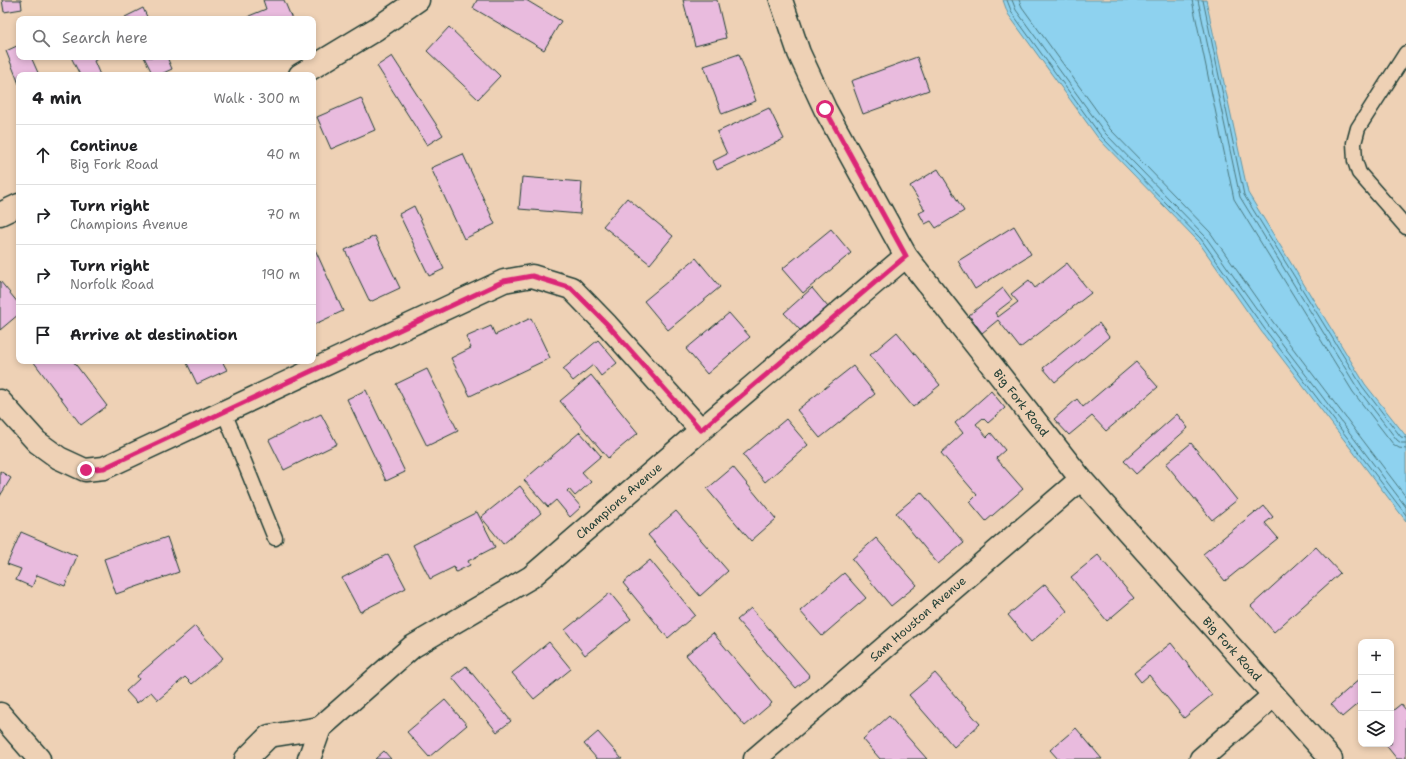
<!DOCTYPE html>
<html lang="en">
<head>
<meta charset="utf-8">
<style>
	body { margin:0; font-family:"Shantell Sans",sans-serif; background:#f2f2f2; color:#202124 }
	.controls { position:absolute; right:12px; bottom:12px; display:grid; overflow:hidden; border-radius:8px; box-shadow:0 2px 6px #0003 }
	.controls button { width:36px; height:36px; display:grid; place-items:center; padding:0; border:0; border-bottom:1px solid #e0e0e0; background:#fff; color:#202124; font:20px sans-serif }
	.stop { position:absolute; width:12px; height:12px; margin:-9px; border:3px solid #db2777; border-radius:50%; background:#fff }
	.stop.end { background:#db2777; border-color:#fff; box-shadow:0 1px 4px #0008 }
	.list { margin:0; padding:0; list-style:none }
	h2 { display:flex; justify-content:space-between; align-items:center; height:52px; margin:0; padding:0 16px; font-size:17px }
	h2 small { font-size:13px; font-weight:400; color:#757577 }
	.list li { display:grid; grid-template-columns:26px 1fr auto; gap:12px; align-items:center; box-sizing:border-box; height:60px; padding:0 16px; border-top:1px solid #e0e0e0 }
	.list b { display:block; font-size:15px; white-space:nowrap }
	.list p { margin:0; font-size:13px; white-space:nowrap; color:#757577 }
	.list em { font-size:13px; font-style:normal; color:#757577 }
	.icon { flex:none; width:22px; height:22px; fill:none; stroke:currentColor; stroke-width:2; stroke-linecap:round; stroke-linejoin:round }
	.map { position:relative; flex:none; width:1406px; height:759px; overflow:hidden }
	.search { position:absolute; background:#fff; box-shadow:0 2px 6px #0003; left:16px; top:16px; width:300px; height:44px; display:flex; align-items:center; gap:10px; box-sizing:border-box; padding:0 14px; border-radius:8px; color:#757577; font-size:15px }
	.panel { position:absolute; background:#fff; box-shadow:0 2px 6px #0003; left:16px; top:72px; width:300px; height:292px; border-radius:8px }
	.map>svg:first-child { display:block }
	.water { fill:#8ed2ef; stroke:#6296a4 }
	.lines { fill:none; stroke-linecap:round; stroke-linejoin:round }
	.shore { stroke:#4b797f; stroke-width:1 }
	.building { fill:#e9bbde; stroke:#1f3d34 }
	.service-casing { stroke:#1f3d34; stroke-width:17 }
	.minor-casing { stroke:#1f3d34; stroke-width:25 }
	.tertiary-casing { stroke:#1f3d34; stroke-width:25 }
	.service { stroke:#eed1b5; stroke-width:14 }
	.minor { stroke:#eed1b5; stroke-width:22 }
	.tertiary { stroke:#eed1b5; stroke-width:22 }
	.route { stroke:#db2777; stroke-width:5 }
	.labels { text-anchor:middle; stroke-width:3; stroke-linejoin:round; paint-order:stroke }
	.street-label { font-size:12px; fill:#1f3d34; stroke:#eed1b5 }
</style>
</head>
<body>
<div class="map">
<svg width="1406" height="759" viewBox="0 0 1406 759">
	<rect width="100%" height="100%" fill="#eed1b5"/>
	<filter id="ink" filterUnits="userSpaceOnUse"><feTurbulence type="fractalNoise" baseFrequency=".025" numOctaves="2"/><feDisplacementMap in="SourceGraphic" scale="8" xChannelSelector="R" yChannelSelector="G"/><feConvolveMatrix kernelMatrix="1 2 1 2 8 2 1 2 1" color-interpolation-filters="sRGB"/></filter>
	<g filter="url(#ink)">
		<polygon class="water" points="1003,0 1206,0 1248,193 1365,384 1406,436 1406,521 1261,331 1198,241 1098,138 1008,14"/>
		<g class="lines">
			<g class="shore">
				<polyline points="1007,0 1012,13 1101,136 1201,239 1264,328 1406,515"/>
				<polyline points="1012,0 1016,10 1105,133 1205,236 1268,325 1406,507"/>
				<polyline points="1019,0 1022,7 1110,129 1210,232 1273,322 1406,497"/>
				<polyline points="1192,0 1234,199 1353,392 1393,444 1399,448 1406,449"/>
				<polyline points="1198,0 1240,197 1358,389 1397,440 1401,443 1406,443"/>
				<polyline points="1203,0 1244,195 1362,386 1401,437 1406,438"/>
			</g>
		</g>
		<g class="building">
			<polygon points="2,0 21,0 22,9 4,12"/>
			<polygon points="263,0 284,0 292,19 251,19 249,16 266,9"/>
			<polygon points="477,0 526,0 561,21 544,50 473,8"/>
			<polygon points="683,0 717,0 726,38 695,46"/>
			<polygon points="143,8 148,19 126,19 125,17"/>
			<polygon points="449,27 500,76 478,99 427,51"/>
			<polygon points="19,45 19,57 31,57 39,75 19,75 19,84 6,51"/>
			<polygon points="739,54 756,101 722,114 704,66"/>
			<polygon points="392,56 443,135 427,145 377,66"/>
			<polygon points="71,57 102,57 94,61 100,75 80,75"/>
			<polygon points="144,57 167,57 172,69 159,75 153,75"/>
			<polygon points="917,57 929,90 863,114 851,81"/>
			<polygon points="361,98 375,130 331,149 317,117"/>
			<polygon points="769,108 784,139 717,170 713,161 727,154 717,132"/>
			<polygon points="463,154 495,224 464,239 431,168"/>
			<polygon points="938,169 964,211 936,228 931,221 925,224 919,213 925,210 910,186"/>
			<polygon points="522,177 582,182 580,214 519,209"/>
			<polygon points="627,198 673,236 650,264 603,226"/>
			<polygon points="414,206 444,269 429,276 399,214"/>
			<polygon points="1014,226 1031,254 975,289 958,261"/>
			<polygon points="831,229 851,253 803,293 782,269"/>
			<polygon points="375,236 400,288 370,302 345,250"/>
			<polygon points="313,245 343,311 313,325"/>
			<polygon points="696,258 720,287 668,330 644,301"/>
			<polygon points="1067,263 1091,293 1020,348 998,320 982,333 969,315 1003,288 1012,300 995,313 998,317 1018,302 1011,294 1029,280 1035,288"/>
			<polygon points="0,281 19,304 19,314 0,330"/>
			<polygon points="812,288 828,307 801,331 784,313"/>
			<polygon points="729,313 750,337 707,374 686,349"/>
			<polygon points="531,318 550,358 470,396 451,358 471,348 466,337 491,326 495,335"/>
			<polygon points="1099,323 1109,337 1055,382 1043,368"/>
			<polygon points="897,332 940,385 913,407 870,355"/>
			<polygon points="598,340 617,363 601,376 593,365 573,381 563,369"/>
			<polygon points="33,361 73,361 107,406 81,425"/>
			<polygon points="186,361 222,361 227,370 197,384"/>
			<polygon points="1136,362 1158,387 1106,431 1092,416 1069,435 1054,419 1077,399 1083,407"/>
			<polygon points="853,366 875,394 820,438 797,410"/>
			<polygon points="427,369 458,431 427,446 396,384"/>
			<polygon points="591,375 638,433 608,458 560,401"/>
			<polygon points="366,390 405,472 386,481 347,399"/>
			<polygon points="991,391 1005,408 988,423 983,418 976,424 987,437 991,433 1005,450 996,458 1023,489 986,521 970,502 977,495 941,453 963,433 955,423"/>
			<polygon points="321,414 337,444 284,470 269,440"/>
			<polygon points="1177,414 1188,428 1136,474 1124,461"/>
			<polygon points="786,419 808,445 765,482 743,455"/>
			<polygon points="580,432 601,456 582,472 591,482 575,496 569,489 567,491 581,507 570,517 556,500 548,507 524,480"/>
			<polygon points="1191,443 1237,500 1212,520 1166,464"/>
			<polygon points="733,467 776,519 751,541 707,489"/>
			<polygon points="0,471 11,478 0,496"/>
			<polygon points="520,486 541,513 503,544 481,517"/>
			<polygon points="921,492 964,543 938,564 896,513"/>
			<polygon points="1264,506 1273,517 1265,523 1278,538 1225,581 1203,554 1255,512 1256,513"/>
			<polygon points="676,511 728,571 700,596 648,535"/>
			<polygon points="477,512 495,547 468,561 470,565 456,572 454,567 430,579 413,545"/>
			<polygon points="21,532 77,556 65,586 37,575 32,587 16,580 21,569 7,564"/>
			<polygon points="167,537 179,572 116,594 104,559"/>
			<polygon points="876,538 917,585 891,606 852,559"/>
			<polygon points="1316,547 1340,573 1274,632 1251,606"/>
			<polygon points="388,554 406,588 360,612 342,578"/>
			<polygon points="1098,555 1134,598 1107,621 1071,577"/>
			<polygon points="650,560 695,615 668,638 623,583"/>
			<polygon points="844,573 866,598 822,636 800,611"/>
			<polygon points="1045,584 1067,611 1031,642 1008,615"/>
			<polygon points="610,593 631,619 585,655 565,630"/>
			<polygon points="751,608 810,676 796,688 737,620"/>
			<polygon points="195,626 223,658 192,684 185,677 158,700 151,692 137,703 126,691 139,679 137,676"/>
			<polygon points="713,633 772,703 745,726 686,655"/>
			<polygon points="549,642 571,669 534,699 512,673"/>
			<polygon points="1171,643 1212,695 1184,718 1149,675 1141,682 1134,673"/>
			<polygon points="466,666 511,721 497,732 452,677"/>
			<polygon points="935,673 980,724 954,747 909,695"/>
			<polygon points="1361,678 1361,701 1342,717 1331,704"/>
			<polygon points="445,700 467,725 429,757 407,732"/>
			<polygon points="1401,704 1406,710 1406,759 1397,759 1385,744 1391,744 1391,712"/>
			<polygon points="889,716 927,759 880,759 863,739"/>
			<polygon points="1076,728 1102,759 1058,759 1050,750"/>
			<polygon points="598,732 622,759 597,759 584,744"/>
			<polygon points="384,751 391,759 375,759"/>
		</g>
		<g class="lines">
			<defs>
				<g id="service">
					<polyline points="1406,53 1358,128 1354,143 1355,161 1359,173 1406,227"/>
					<polyline points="224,412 275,538"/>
				</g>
				<g id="minor">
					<polyline points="781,0 799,53 825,109 906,256 1081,479 1331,759"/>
					<polyline points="300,75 376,29 418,0"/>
					<polyline points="0,214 19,205"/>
					<polyline points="0,401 37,442 59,458 85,470 104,468 504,281 532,276 571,288 607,325 701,430"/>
					<polyline points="246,759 269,736 320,728"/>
					<polyline points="309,759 320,728 412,647 531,577 701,430 906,256"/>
					<polyline points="755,759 1081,479"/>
					<polyline points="1201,759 1274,695"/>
				</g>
				<polyline id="tertiary" points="0,714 39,759"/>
			</defs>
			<use href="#service" class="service-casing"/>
			<use href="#minor" class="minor-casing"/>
			<use href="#tertiary" class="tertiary-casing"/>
			<use href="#service" class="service"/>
			<use href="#minor" class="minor"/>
			<use href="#tertiary" class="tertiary"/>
		</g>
	</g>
	<g class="lines" filter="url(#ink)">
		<polyline class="route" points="86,470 104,468 504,281 532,276 571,288 607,324 701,430 906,256 825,109"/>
	</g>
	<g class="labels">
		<g class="street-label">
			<text transform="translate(1021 403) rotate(52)" y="4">Big Fork Road</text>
			<text transform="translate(619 501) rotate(-41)" y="4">Champions Avenue</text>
			<text transform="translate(918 619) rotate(-41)" y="4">Sam Houston Avenue</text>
			<text transform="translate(1232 649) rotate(48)" y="4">Big Fork Road</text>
		</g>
	</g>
</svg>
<div class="controls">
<button>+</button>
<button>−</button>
<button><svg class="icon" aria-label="layers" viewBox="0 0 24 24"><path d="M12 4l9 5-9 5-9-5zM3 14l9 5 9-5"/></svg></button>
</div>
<div class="stop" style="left:825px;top:109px"></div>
<div class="stop end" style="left:86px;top:470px"></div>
<div class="search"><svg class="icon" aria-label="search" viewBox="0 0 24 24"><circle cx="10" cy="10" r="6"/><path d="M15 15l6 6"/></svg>Search here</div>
<section class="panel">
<h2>4 min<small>Walk · 300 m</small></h2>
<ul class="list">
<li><svg class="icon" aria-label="ahead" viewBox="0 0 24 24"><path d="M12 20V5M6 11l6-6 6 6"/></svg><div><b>Continue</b><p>Big Fork Road</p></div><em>40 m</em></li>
<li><svg class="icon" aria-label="right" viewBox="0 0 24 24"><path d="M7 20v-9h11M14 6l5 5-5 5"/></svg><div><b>Turn right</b><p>Champions Avenue</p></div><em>70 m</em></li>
<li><svg class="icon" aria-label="right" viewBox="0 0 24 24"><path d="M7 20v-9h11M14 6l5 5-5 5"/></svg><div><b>Turn right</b><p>Norfolk Road</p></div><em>190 m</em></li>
<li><svg class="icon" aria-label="arrive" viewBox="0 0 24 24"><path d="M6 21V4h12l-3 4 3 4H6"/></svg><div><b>Arrive at destination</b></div></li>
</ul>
</section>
</div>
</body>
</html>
